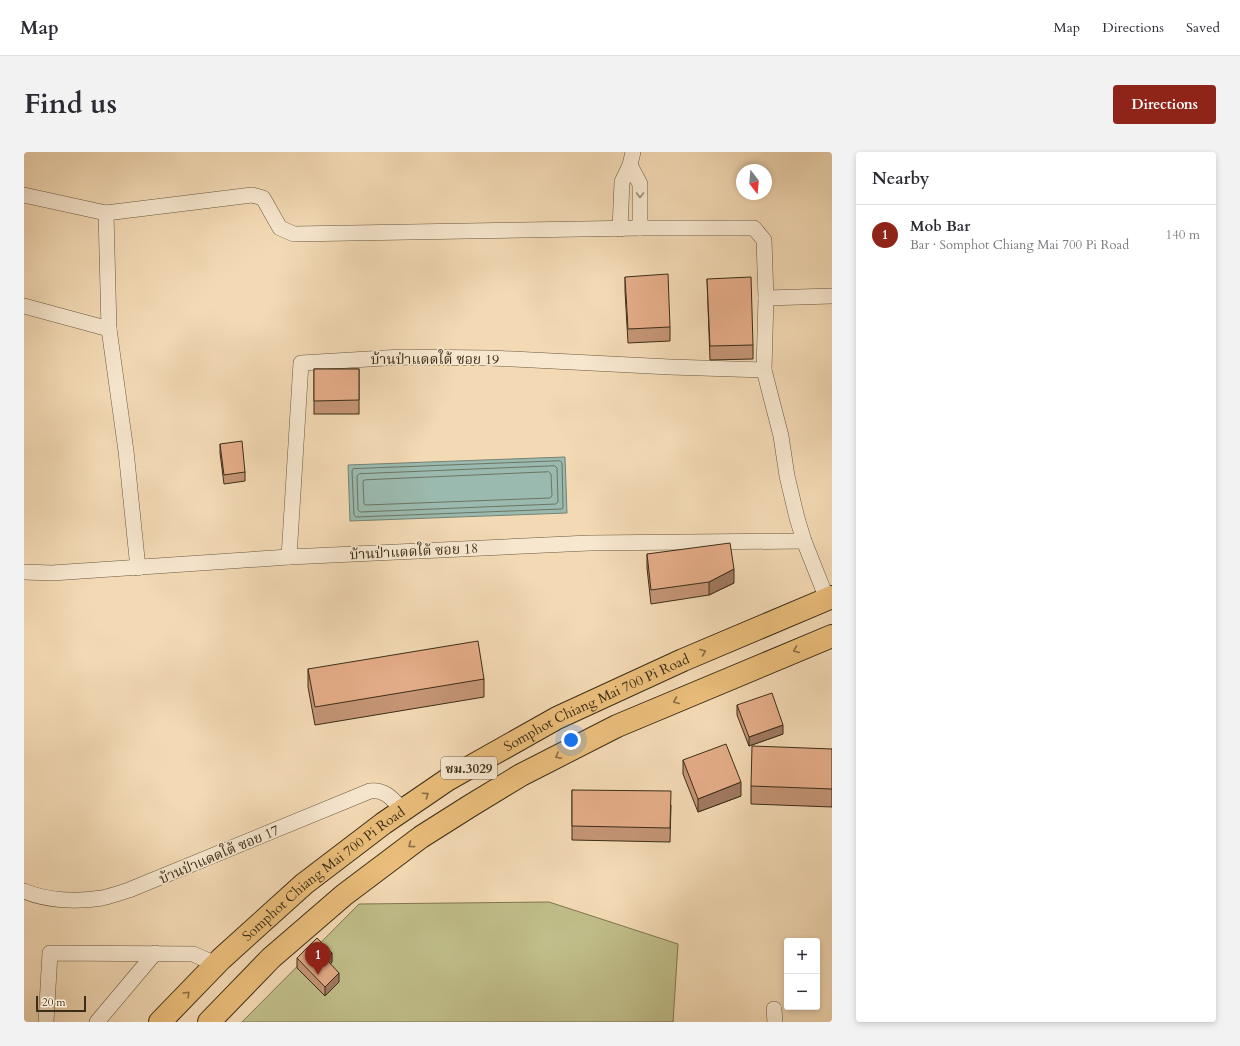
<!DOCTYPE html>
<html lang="en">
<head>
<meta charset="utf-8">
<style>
	body { margin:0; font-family:Cardo,"Noto Serif Thai",serif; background:#f2f2f3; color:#2b2b33 }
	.controls { position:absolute; right:12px; bottom:12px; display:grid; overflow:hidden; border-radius:4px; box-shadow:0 2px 6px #0003 }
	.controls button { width:36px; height:36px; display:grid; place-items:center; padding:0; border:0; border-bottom:1px solid #e1e1e2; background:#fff; color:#2b2b33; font:20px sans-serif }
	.compass { position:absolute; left:712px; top:12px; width:36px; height:36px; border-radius:50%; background:#fff; box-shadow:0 2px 6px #0003; rotate:164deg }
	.scale { position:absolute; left:12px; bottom:10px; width:50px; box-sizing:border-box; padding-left:4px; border:2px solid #3c2d17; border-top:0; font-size:11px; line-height:14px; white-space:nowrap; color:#3c2d17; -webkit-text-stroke:3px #f7e7cf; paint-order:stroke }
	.you { position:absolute; left:547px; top:588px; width:14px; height:14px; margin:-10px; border:3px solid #fff; border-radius:50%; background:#1a73e8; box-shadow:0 0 0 6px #1a73e833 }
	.badge { display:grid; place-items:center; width:26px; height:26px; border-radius:50%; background:#8f2418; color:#fff; font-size:13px; font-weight:700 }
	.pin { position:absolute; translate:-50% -33px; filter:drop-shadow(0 1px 2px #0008) }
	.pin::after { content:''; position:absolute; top:21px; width:14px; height:12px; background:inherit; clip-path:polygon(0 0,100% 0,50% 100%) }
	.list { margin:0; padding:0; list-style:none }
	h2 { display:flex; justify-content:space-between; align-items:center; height:52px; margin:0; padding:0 16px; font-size:17px }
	h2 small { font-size:13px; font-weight:400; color:#7c7c81 }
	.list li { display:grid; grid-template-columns:26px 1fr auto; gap:12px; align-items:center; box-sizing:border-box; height:60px; padding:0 16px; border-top:1px solid #e1e1e2 }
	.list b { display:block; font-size:15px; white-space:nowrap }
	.list p { margin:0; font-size:13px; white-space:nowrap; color:#7c7c81 }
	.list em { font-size:13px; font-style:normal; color:#7c7c81 }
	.map { position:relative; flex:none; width:808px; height:870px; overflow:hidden; border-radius:4px }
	header { display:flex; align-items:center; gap:24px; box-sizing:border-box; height:56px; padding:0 20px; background:#fff; border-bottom:1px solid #e1e1e2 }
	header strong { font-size:19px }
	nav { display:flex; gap:22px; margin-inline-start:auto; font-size:14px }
	.intro { display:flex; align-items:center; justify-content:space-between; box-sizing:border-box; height:96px; padding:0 24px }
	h1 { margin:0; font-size:28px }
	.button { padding:10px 18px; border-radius:4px; background:#8f2418; color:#fff; font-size:14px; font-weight:700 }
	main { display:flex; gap:24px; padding:0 24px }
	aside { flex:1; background:#fff; border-radius:4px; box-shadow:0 2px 6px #0003 }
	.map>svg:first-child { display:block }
	.green { fill:#c0be8a; stroke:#7e7650 }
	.water { fill:#9bbaaf; stroke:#758272 }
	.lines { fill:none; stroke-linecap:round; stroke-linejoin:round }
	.shore { stroke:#6c7463; stroke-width:1 }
	.street-casing { stroke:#6a583e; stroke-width:16 }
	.primary-casing { stroke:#3c2d17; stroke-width:24 }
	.street { stroke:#f7e7cf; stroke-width:15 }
	.primary { stroke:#eabd7a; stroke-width:22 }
	.wall { fill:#c59576; stroke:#3c2d17 }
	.shaded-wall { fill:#a07960; stroke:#3c2d17 }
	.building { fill:#e5ad89; stroke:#3c2d17 }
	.oneway { stroke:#9a8a73 }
	.oneway2 { stroke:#8a6e44 }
	.labels { text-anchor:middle; stroke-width:3.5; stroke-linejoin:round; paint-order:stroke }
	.shield { fill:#f7e7cf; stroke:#74654e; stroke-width:1 }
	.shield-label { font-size:13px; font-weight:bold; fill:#3c2d17 }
	.street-label { font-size:14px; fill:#3c2d17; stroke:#f7e7cf }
</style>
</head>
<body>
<header>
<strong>Map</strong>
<nav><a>Map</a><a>Directions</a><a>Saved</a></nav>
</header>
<div class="intro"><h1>Find us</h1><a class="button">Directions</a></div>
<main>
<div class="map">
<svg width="808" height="870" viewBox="0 0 808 870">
	<rect width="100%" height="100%" fill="#f3dab5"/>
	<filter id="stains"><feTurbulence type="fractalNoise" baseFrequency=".005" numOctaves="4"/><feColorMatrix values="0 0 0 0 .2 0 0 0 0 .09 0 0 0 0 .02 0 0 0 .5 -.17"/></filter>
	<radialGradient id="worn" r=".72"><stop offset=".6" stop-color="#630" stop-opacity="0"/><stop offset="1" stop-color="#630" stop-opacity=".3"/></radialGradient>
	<polygon class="green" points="525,750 654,792 649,870 218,870 335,752"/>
	<polygon class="water" points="541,305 543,361 326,369 324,313"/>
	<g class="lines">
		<g class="shore">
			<polygon points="536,309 538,311 539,355 538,357 332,365 330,363 328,319 329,317"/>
			<polygon points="531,314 533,316 534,350 532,352 336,360 334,358 333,324 335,322"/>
			<polygon points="525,320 527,322 528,344 526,346 342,353 340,352 339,329 341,328"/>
		</g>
		<defs>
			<g id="street">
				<polyline points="606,13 616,32 616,76"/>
				<polyline points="0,43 82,61 228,43 239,46 256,76 270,82 616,76 730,76 740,88 742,146 740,218 757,284 763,324 773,366 780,389 803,447"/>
				<polyline points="82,61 85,177 102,299 114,416"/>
				<polyline points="596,77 598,30 606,13 609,0"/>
				<polyline points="742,146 808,144"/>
				<polyline points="0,154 85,177"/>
				<polyline points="265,405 277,211 378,205 467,206 646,215 740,218"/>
				<polyline points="0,420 28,421 265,405 565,391 780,389"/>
				<path d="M0,739C23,749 53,750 78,746C87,744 96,741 105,738L346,639C362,637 369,648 379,658"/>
				<polyline points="750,857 751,870"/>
				<polyline points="22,870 26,801 169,802 192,812"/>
				<polyline points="73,870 131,801"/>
			</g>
			<g id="primary">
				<path id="s1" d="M136,870L197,807L280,732L360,671L423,628L533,566L659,508L808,445"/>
				<polyline points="185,870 247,806 320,743 397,685 446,654 497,623 593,574 808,484"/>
			</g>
		</defs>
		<use href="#street" class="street-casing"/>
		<use href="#primary" class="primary-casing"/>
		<use href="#street" class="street"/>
		<use href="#primary" class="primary"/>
	</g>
	<g class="wall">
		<polygon points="601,125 646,175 646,189 604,191 601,139"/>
		<polygon points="683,127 729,193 729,207 686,208"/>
		<rect x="290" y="217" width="45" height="45"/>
		<polygon points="196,292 221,320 221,329 200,332 196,301"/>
		<polygon points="623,402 710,431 685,443 627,452 623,416"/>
		<polygon points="284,517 460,527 460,545 291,573 284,535"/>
		<polygon points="713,553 759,582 725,594 713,563"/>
		<polygon points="808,597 808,655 727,652 727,634"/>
		<polygon points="659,608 717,644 674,660 659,622"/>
		<polygon points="548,638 647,653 646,690 548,688"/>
		<polygon points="273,806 308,810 306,812 315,830 301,844 273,816"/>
	</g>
	<g class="shaded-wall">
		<polygon points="710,417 710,431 685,443 685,430"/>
		<polygon points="759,573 759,582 725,594 725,585"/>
		<polygon points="717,630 717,644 674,660 674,647"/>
		<polygon points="308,801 308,810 302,817 302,807"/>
		<polygon points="315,821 315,830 301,844 301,835"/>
	</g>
	<g class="building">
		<polygon points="644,122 646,175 604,177 601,125"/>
		<polygon points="727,125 729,193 686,194 683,127"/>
		<polygon points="290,217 335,217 335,248 290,249"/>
		<polygon points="218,289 221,320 200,323 196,292"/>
		<polygon points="706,391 710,417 685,430 627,438 623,402"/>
		<polygon points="454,489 460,527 291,555 284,517"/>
		<polygon points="748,541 759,573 725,585 713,553"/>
		<polygon points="702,592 717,630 674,647 659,608"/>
		<polygon points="728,594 808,597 808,637 727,634"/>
		<polygon points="548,638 647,639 646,676 548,674"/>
		<polygon points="293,786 308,801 302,807 315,821 301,835 273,806"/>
	</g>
	<defs><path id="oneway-chevron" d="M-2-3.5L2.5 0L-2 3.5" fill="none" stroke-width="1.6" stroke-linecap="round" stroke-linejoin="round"/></defs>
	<use class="oneway" href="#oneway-chevron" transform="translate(616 43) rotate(90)"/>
	<g class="oneway2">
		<use href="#oneway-chevron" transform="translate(772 498) rotate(158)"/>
		<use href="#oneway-chevron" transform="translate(679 500) rotate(-23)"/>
		<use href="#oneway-chevron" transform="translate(652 549) rotate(157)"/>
		<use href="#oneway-chevron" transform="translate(534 604) rotate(153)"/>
		<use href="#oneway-chevron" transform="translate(402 643) rotate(-34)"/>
		<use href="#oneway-chevron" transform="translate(387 693) rotate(143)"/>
		<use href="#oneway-chevron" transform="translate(163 842) rotate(-46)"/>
	</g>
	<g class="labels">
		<rect class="shield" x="417" y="605" width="56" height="22" rx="3"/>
		<g class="shield-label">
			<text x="445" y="621">ชม.3029</text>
		</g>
		<g class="street-label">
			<text x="411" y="212">บ้านป่าแดดใต้ ซอย 19</text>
			<text transform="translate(390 399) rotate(-3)" y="5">บ้านป่าแดดใต้ ซอย 18</text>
			<text dy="5" stroke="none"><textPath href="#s1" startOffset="545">Somphot Chiang Mai 700 Pi Road</textPath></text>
			<text transform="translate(195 702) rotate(-23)" y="5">บ้านป่าแดดใต้ ซอย 17</text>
			<text dy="5" stroke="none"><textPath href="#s1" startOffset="221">Somphot Chiang Mai 700 Pi Road</textPath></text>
		</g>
	</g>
	<rect width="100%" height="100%" filter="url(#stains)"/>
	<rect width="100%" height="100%" fill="url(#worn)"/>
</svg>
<div class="controls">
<button>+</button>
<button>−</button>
</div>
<svg class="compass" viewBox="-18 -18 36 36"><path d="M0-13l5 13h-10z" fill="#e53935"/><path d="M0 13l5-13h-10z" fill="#7c7c81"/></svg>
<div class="scale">20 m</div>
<div class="you"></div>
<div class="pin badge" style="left:294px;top:823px">1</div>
</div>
<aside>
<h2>Nearby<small></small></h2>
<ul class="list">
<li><span class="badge">1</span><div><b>Mob Bar</b><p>Bar · Somphot Chiang Mai 700 Pi Road</p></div><em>140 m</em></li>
</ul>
</aside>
</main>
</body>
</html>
